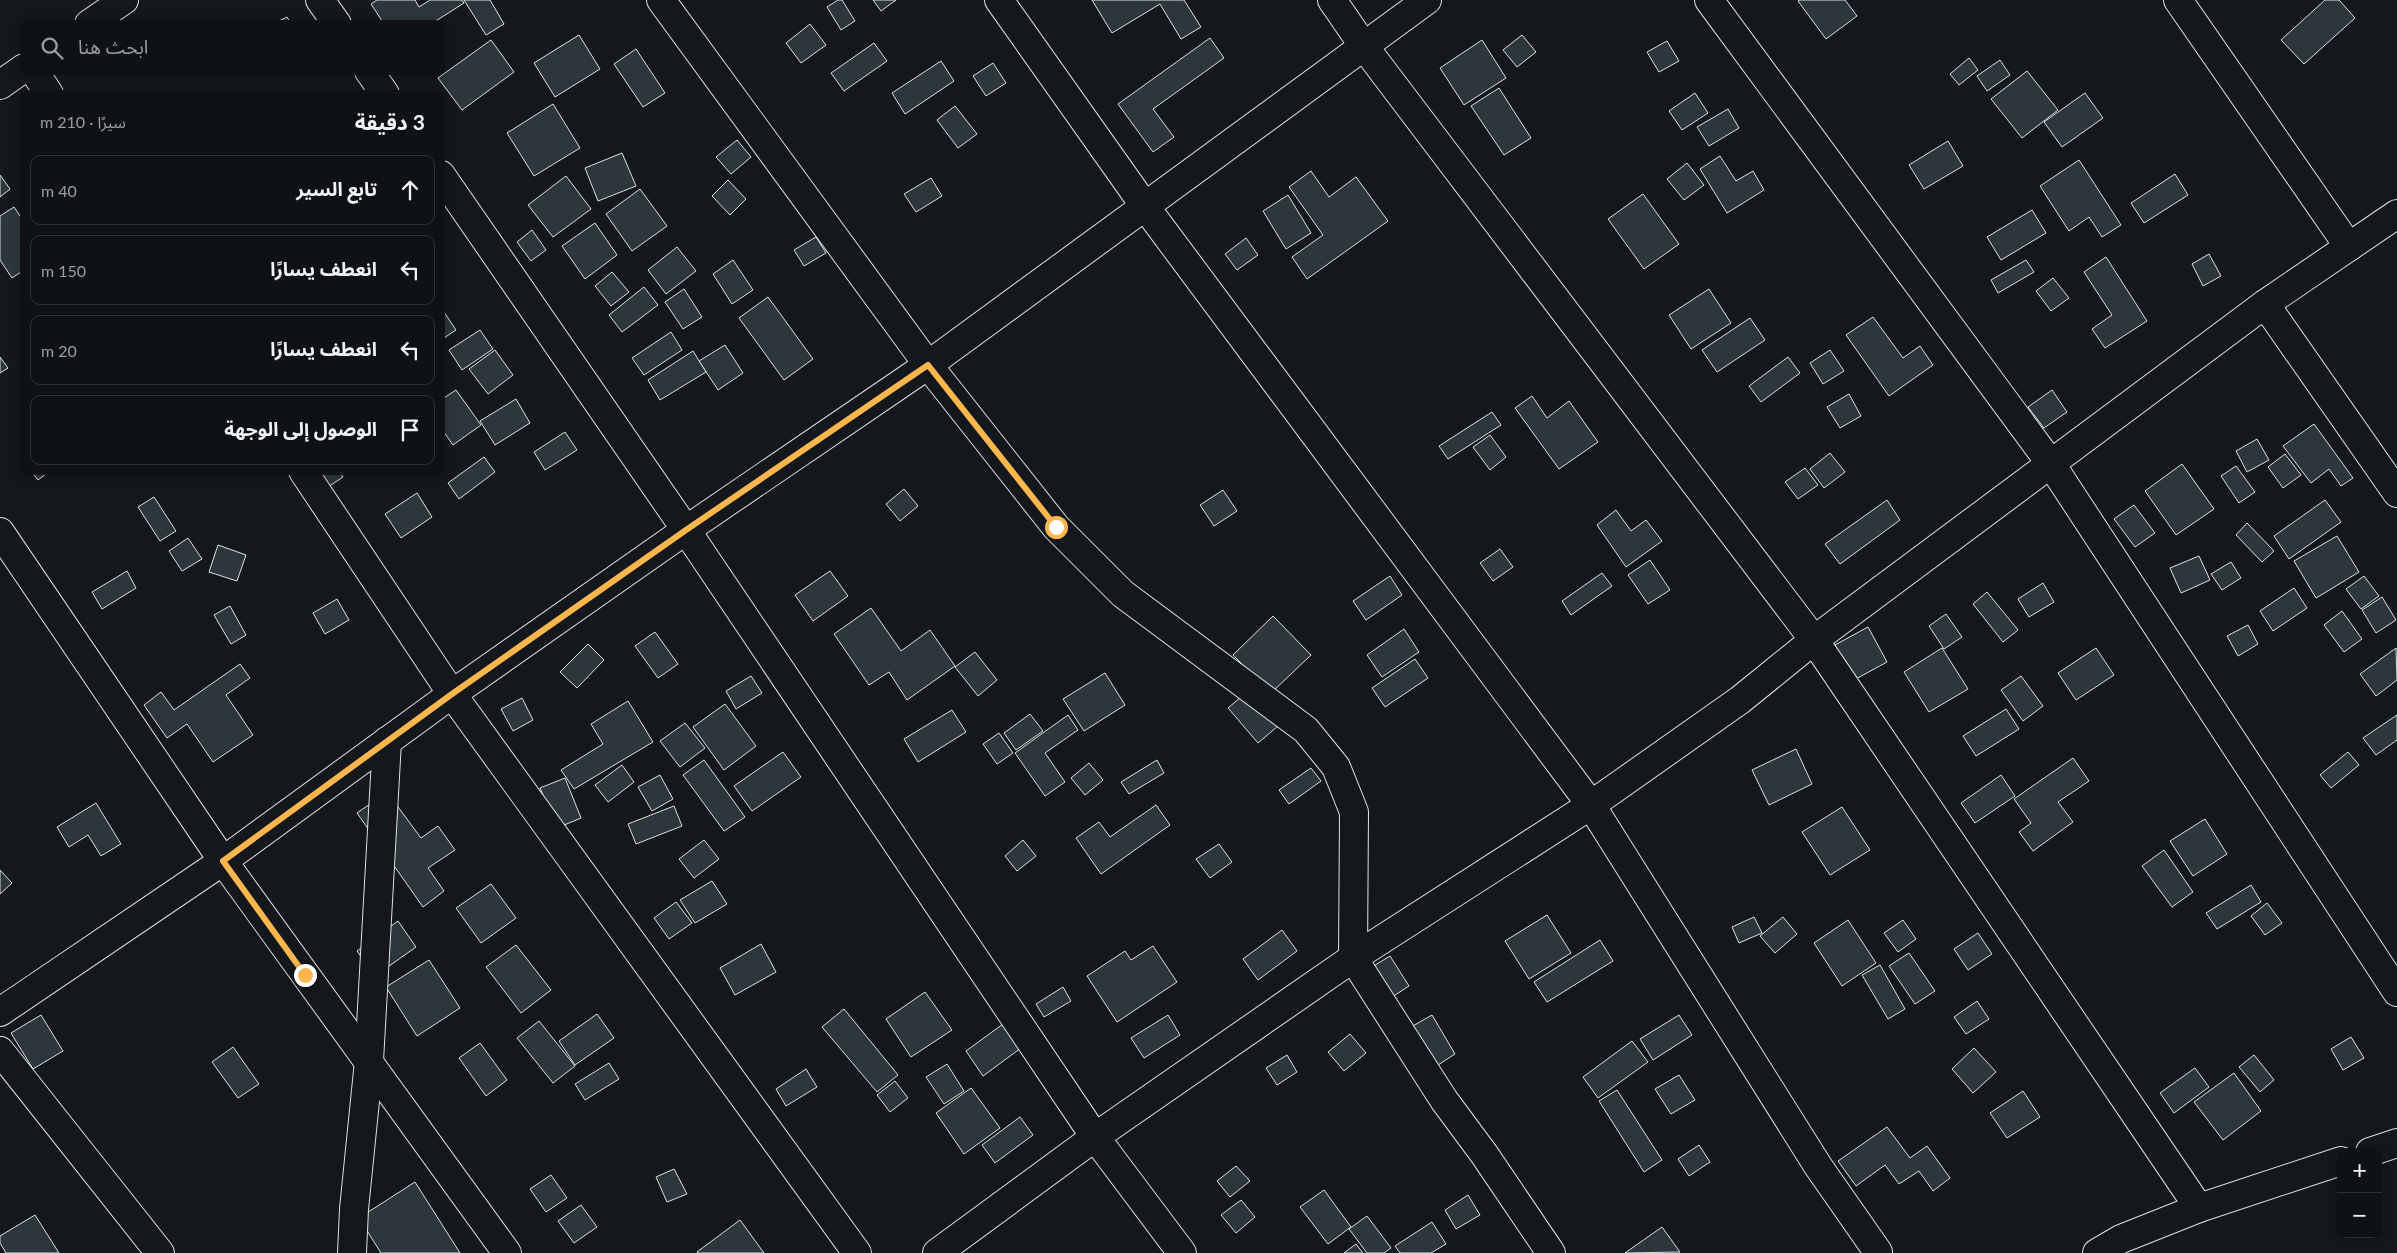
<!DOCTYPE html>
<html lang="ar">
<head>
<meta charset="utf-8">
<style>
	body { margin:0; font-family:Lato,"Noto Sans Arabic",sans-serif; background:#1d2022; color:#f1f3f6; direction:rtl }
	.controls { position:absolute; right:15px; bottom:15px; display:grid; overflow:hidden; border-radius:10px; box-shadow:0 2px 12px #0003 }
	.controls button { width:45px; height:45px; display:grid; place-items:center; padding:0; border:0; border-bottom:1px solid #2f3234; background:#0f1215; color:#f1f3f6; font:25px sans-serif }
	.stop { position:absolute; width:15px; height:15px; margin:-11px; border:4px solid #ffb74d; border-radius:50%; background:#fff }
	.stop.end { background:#ffb74d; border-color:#fff; box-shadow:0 1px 5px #0008 }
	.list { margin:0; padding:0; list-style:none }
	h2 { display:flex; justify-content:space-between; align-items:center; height:65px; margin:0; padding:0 20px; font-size:21px }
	h2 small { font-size:16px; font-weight:400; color:#9b9ea0 }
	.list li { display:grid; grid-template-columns:32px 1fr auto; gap:15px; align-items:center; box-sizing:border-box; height:70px; margin:0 10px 10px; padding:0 10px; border:1px solid #2f3234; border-radius:10px }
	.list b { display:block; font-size:19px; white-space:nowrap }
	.list em { font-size:16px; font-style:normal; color:#9b9ea0 }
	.icon { flex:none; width:28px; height:28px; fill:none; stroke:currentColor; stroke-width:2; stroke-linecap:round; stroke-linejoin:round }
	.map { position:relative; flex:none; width:2397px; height:1253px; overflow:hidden; direction:ltr }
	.search { position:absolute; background:#0f1215; box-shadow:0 2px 12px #0003; left:20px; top:20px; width:425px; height:55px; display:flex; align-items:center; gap:12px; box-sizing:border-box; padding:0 18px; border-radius:10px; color:#9b9ea0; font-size:19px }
	.panel { position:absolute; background:#0f1215; box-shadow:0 2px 12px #0003; left:20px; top:90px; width:425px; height:385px; border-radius:10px; direction:rtl }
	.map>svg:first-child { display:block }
	.building { fill:#2c363c; stroke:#d8e6dc }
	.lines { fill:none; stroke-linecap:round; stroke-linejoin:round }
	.minor-casing { stroke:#d8e6dc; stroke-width:30 }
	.minor { stroke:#14181c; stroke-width:28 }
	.route { stroke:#ffb74d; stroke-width:6 }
</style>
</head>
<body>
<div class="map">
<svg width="2397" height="1253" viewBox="0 0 2397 1253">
	<rect width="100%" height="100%" fill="#14181c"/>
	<g class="building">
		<polygon points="377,0 415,0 419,7 430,0 462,0 464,3 431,24 384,24 371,4"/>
		<polygon points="464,0 490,0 504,24 486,35"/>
		<polygon points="838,0 842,0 855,21 841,30 827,7"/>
		<polygon points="873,0 896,0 881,11"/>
		<polygon points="1092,0 1184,0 1201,27 1181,39 1160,4 1112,33"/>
		<polygon points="1800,0 1845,0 1857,16 1826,39 1798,1"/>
		<polygon points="2325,0 2339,0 2355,18 2304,64 2281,40"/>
		<polygon points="287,17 291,24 273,24"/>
		<polygon points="810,24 826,45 801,63 786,43"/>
		<polygon points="579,35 600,69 555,97 534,63"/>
		<polygon points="1522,35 1536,52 1517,67 1503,50"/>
		<polygon points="1210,38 1224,58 1153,109 1174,137 1153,152 1118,104"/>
		<polygon points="491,40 514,72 462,110 438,78"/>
		<polygon points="1482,40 1506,78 1464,105 1440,68"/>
		<polygon points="1667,41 1679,61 1659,72 1647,52"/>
		<polygon points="874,43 887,61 844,91 831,73"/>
		<polygon points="636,49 665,93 643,107 614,64"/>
		<polygon points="1969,58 1978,70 1959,85 1950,74"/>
		<polygon points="2000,60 2010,75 1987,91 1977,76"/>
		<polygon points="941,61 954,81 905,114 892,93"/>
		<polygon points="993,63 1006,83 986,96 973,76"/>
		<polygon points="2027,71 2058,110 2022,138 1991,99"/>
		<polygon points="1499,88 1531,138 1504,155 1471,106"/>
		<polygon points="1695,93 1708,113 1682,130 1669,111"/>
		<polygon points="2085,93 2103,118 2062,147 2044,122"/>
		<polygon points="553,104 580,148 534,176 507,133"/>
		<polygon points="955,106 977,134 958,148 937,120"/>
		<polygon points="1728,109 1739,128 1709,146 1697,127"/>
		<polygon points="737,140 751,157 731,174 716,157"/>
		<polygon points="1948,141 1963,166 1924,189 1909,165"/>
		<polygon points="622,153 636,186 598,201 585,168"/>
		<polygon points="1720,156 1736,181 1753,171 1764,190 1727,213 1700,169"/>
		<polygon points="2079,160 2121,225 2102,237 2089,217 2069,231 2040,186"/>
		<polygon points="1687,163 1704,185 1684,200 1667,179"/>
		<polygon points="1311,171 1329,197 1356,177 1388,221 1307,279 1292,257 1323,235 1289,187"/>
		<polygon points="2175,174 2188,195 2144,223 2131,203"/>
		<polygon points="0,175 10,189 0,197"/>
		<polygon points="566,176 591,209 553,237 528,205"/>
		<polygon points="931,178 942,196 916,212 904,194"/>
		<polygon points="728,180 746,199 730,215 712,196"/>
		<polygon points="640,189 667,226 632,251 606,214"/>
		<polygon points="1643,194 1679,244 1644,269 1608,219"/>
		<polygon points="1288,195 1311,233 1286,249 1263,211"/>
		<polygon points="14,207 24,222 24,270 12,278 0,260 0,216"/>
		<polygon points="2032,210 2046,233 2001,260 1987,237"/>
		<polygon points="595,223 617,255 585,279 562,246"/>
		<polygon points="532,230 546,250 531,261 517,242"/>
		<polygon points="816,237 826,253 804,266 794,250"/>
		<polygon points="1246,238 1258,255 1237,270 1225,254"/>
		<polygon points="677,247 696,271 666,294 648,270"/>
		<polygon points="2209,254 2221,276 2203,286 2192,264"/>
		<polygon points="2106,257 2147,321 2105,348 2092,329 2112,315 2084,272"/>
		<polygon points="733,260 753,290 732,304 713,274"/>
		<polygon points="2026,260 2034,272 1998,293 1991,280"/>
		<polygon points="612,272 629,292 611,306 595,286"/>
		<polygon points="2053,278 2069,298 2051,311 2036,291"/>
		<polygon points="644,287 658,305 622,332 609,315"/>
		<polygon points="684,289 702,317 683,329 665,302"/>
		<polygon points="1709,289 1731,323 1691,349 1669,315"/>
		<polygon points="768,297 813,359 784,380 739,318"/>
		<polygon points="444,312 456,330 441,340 441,314"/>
		<polygon points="1873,317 1903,358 1920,346 1933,365 1889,396 1846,335"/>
		<polygon points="1750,318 1765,340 1717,372 1702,350"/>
		<polygon points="480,330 493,349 462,370 449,350"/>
		<polygon points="671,332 682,350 644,375 632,358"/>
		<polygon points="725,345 743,373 718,390 699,361"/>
		<polygon points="495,350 513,375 488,394 469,369"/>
		<polygon points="1830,350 1844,371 1823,384 1810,363"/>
		<polygon points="693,351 706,372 660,400 648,380"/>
		<polygon points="0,357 8,368 0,373"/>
		<polygon points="1788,357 1800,373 1761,402 1749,386"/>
		<polygon points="456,390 481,425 453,445 441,428 441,400"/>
		<polygon points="2052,390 2067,412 2044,428 2028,407"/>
		<polygon points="1849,394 1861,416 1840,428 1827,407"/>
		<polygon points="1532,396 1547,418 1569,401 1598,442 1559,469 1515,408"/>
		<polygon points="516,399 530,423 495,445 480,421"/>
		<polygon points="1492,412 1501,425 1448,459 1439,446"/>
		<polygon points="2314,424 2353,478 2341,486 2329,469 2311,483 2283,446"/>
		<polygon points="565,432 577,450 545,470 534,452"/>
		<polygon points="1490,435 1506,457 1490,470 1473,447"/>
		<polygon points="2257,439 2269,460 2247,472 2236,451"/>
		<polygon points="1830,453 1845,472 1824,488 1810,469"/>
		<polygon points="2285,454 2301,475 2283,488 2268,467"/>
		<polygon points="484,457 495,472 459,499 448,483"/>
		<polygon points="2182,464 2214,509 2176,535 2145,491"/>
		<polygon points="2236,466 2255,492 2239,503 2221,476"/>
		<polygon points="1805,468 1818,485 1798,499 1785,482"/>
		<polygon points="31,471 50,471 38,480"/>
		<polygon points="312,471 339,471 343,477 319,493"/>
		<polygon points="904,489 918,506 900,521 886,504"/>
		<polygon points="1223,490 1237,511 1214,526 1200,505"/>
		<polygon points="417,493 432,517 401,538 385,514"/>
		<polygon points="154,497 176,531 160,541 138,507"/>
		<polygon points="1887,500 1900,520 1840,564 1825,544"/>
		<polygon points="2325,500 2341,522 2289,559 2274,536"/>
		<polygon points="2134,505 2155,533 2135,547 2114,519"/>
		<polygon points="1616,510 1631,531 1646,520 1662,541 1626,567 1597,525"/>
		<polygon points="2247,523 2274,551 2262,562 2236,535"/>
		<polygon points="2337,536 2359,572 2316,598 2294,561"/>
		<polygon points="188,538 202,559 182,571 169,551"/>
		<polygon points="218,545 246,555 237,581 209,572"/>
		<polygon points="1500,549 1513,567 1493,581 1480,563"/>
		<polygon points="2199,556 2210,580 2181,593 2170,568"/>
		<polygon points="1650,560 1670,590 1648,604 1628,575"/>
		<polygon points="2231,562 2241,578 2222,590 2211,574"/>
		<polygon points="127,571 136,588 102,609 92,592"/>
		<polygon points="830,571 848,596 813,621 795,595"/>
		<polygon points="1602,573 1612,586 1571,615 1562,601"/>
		<polygon points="1390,576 1402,595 1366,620 1353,601"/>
		<polygon points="2364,576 2379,596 2361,609 2346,589"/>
		<polygon points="2043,583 2054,602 2029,617 2018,599"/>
		<polygon points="2294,588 2307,608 2273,631 2260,611"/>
		<polygon points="1987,592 2018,630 2003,642 1973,604"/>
		<polygon points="2382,597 2396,620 2376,633 2362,610"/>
		<polygon points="337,599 349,620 325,634 313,613"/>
		<polygon points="230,606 246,635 231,644 214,615"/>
		<polygon points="871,608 901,651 930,630 955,666 907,700 889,672 869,685 834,634"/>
		<polygon points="2342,611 2362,639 2344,652 2324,625"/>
		<polygon points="1946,614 1962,637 1944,649 1929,626"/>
		<polygon points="1273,616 1311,655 1271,693 1233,655"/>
		<polygon points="2248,625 2258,644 2238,656 2227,636"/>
		<polygon points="1868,627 1887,662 1854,680 1835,645"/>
		<polygon points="1404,629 1419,652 1382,677 1367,655"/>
		<polygon points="655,632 678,664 658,678 635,646"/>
		<polygon points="588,644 604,660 577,688 560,672"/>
		<polygon points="1942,648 1968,689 1929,712 1904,672"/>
		<polygon points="2096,648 2114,675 2076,700 2058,673"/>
		<polygon points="2396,648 2397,680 2376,696 2360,674"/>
		<polygon points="975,652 997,680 978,696 955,667"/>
		<polygon points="1415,659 1428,678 1385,707 1372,688"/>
		<polygon points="240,664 250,678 226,695 253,735 213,762 187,724 167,738 144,705 161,692 174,710"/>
		<polygon points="1105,673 1125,705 1084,731 1063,699"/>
		<polygon points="751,676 762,693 736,709 726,691"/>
		<polygon points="2021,676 2043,706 2023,721 2001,690"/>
		<polygon points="1248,691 1278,726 1258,743 1228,708"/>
		<polygon points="522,698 533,720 513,731 501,709"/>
		<polygon points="628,701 653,742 574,789 561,770 603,744 591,724"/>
		<polygon points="725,704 756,746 724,770 693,727"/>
		<polygon points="2006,709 2019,729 1976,756 1963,736"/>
		<polygon points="952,710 966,732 918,762 904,739"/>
		<polygon points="1030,714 1043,731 1016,750 1004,733"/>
		<polygon points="1068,715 1078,730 1045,753 1065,782 1045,796 1015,753"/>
		<polygon points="2397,715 2397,740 2376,755 2363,738"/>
		<polygon points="685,723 705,748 680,767 660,741"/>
		<polygon points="999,733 1013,753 997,764 983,744"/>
		<polygon points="1796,749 1812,784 1769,805 1752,770"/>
		<polygon points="783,752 801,777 752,811 734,786"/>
		<polygon points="2348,752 2359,765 2331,788 2320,775"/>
		<polygon points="2073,758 2089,781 2058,802 2073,822 2033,851 2019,832 2031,823 2014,799"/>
		<polygon points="704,760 745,817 724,831 683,775"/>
		<polygon points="1157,760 1164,773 1129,794 1121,782"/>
		<polygon points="1089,763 1103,780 1085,795 1071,778"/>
		<polygon points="622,765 634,782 608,802 595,785"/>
		<polygon points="1311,768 1321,781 1289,804 1279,790"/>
		<polygon points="660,775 673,799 652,811 638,787"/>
		<polygon points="2001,775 2015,796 1975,823 1961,803"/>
		<polygon points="565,778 581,818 557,828 540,788"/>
		<polygon points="387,792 421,838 438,826 455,850 428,868 444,891 423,907 357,813"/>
		<polygon points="96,803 121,844 101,856 88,835 69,847 57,827"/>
		<polygon points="1156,805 1170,825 1101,874 1076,838 1099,822 1110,837"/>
		<polygon points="674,806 682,826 636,844 628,824"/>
		<polygon points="1842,807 1870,850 1830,875 1802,832"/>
		<polygon points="2205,819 2227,854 2193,876 2170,841"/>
		<polygon points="704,840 719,859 694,878 679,859"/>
		<polygon points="1023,840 1036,856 1017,871 1005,856"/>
		<polygon points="1219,844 1232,862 1210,878 1196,859"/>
		<polygon points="2164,850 2193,892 2172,907 2142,866"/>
		<polygon points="0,870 12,883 0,894"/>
		<polygon points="712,881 727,904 695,923 680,900"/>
		<polygon points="491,884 516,918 481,943 456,908"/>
		<polygon points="2251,885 2261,902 2217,929 2206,913"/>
		<polygon points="676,902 692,923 669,939 654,918"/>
		<polygon points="2267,903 2282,923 2265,935 2251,916"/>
		<polygon points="1547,915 1571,953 1529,979 1505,941"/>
		<polygon points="1754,917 1762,933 1739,943 1732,927"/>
		<polygon points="1783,917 1797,934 1775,953 1760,936"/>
		<polygon points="1848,920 1876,963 1842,986 1814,943"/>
		<polygon points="1903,920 1916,939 1898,952 1884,933"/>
		<polygon points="398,921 416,947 375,976 357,951"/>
		<polygon points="1282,930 1297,951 1258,980 1243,959"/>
		<polygon points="1978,933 1992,954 1968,970 1954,949"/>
		<polygon points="1600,940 1613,961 1547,1002 1534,982"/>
		<polygon points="761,944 776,972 735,995 720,968"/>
		<polygon points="516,945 551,990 521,1013 486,967"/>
		<polygon points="1153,946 1177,982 1117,1022 1087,976 1125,951 1131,960"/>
		<polygon points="1909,953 1935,991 1915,1004 1889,966"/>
		<polygon points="1390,956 1409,986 1386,1001 1367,970"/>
		<polygon points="429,960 460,1008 417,1036 386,987"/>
		<polygon points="1880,965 1905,1009 1888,1019 1862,975"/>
		<polygon points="1063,987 1071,1001 1044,1017 1036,1004"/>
		<polygon points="925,992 952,1030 911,1057 886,1019"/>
		<polygon points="1977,1001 1989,1019 1966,1034 1954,1017"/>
		<polygon points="844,1009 898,1075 877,1092 822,1027"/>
		<polygon points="597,1014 614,1038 575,1065 559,1041"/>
		<polygon points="41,1015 63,1051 33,1069 11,1033"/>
		<polygon points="1168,1015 1180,1035 1144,1058 1131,1038"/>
		<polygon points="1432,1015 1455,1054 1435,1067 1411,1027"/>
		<polygon points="1679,1015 1692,1035 1653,1060 1640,1039"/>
		<polygon points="539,1021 575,1066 553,1083 517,1038"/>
		<polygon points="1003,1024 1021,1048 983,1076 966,1051"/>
		<polygon points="1350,1034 1366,1053 1344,1071 1328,1052"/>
		<polygon points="2351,1037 2364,1058 2343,1070 2331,1049"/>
		<polygon points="1632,1041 1648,1062 1598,1098 1583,1077"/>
		<polygon points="480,1043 507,1080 486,1096 459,1058"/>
		<polygon points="233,1047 259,1084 238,1098 212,1062"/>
		<polygon points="1974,1048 1996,1072 1973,1093 1952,1069"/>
		<polygon points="1287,1055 1297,1072 1277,1085 1266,1068"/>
		<polygon points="2254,1055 2274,1080 2260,1092 2239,1067"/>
		<polygon points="609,1063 619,1079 585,1100 575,1084"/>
		<polygon points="947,1064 964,1091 944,1104 926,1077"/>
		<polygon points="2195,1068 2209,1087 2174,1113 2160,1093"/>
		<polygon points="806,1069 817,1087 786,1106 776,1089"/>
		<polygon points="2234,1073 2261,1111 2223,1140 2194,1102"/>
		<polygon points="1679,1075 1695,1100 1671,1114 1655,1089"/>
		<polygon points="895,1081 908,1098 890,1112 877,1095"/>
		<polygon points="971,1088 1000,1128 964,1154 936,1113"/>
		<polygon points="1617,1090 1662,1160 1644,1172 1599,1101"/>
		<polygon points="2023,1091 2040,1117 2007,1138 1990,1113"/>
		<polygon points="1020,1117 1033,1135 995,1163 982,1145"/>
		<polygon points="1887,1127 1910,1158 1927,1146 1950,1178 1933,1191 1919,1171 1899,1184 1885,1165 1856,1186 1838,1161"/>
		<polygon points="1699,1145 1710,1162 1689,1176 1678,1159"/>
		<polygon points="1236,1166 1250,1181 1230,1197 1217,1181"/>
		<polygon points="674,1169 687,1194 667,1202 656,1177"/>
		<polygon points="551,1175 567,1198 546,1212 530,1189"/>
		<polygon points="415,1182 460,1253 381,1253 359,1218"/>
		<polygon points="1324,1190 1351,1227 1328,1244 1300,1207"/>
		<polygon points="1468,1195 1480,1215 1456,1229 1445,1210"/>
		<polygon points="1241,1200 1255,1217 1236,1233 1221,1215"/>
		<polygon points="581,1205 597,1227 574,1243 558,1221"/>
		<polygon points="35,1215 59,1253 6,1253 0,1243 0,1236"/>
		<polygon points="1367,1216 1391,1248 1384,1253 1367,1253 1349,1229"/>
		<polygon points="740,1220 764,1253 698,1253 697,1252"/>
		<polygon points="1432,1222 1446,1244 1431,1253 1400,1253 1395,1246"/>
		<polygon points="1662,1227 1680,1252 1625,1253"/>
		<polygon points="1356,1244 1363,1253 1344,1253"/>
	</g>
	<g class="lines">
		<defs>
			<g id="minor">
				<polyline points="320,0 337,24"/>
				<polyline points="661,0 928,365 1056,527 1123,594 1306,730 1336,767 1354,812 1353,958 1444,1100 1484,1154 1551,1253"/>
				<polyline points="999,0 1144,205 1591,805 1818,1166 1878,1252"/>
				<polyline points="1332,0 1363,45 1814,640 2199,1208"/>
				<polyline points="1709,0 2051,464 2397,992"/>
				<polyline points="2178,0 2349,247"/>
				<polyline points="89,24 124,0"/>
				<polyline points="34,71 49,94"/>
				<polyline points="369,71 385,94"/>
				<polyline points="0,85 24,68"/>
				<polyline points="441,175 686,530 1095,1137 1182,1253"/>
				<polyline points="2265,304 2397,493"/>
				<polyline points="303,471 452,694 857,1253"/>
				<polyline points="0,532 223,861 507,1253"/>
				<polyline points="0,1012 223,861 452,694 686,530 928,365 1427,0"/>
				<polyline points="0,1051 160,1253"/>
				<polyline points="2370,1152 2397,1143"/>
				<polyline points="352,1253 354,1209 369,1061 387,741"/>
				<polyline points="937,1253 1095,1137 1353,958 1591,805 1740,700 1814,640 2265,304 2397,214"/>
				<polyline points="2097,1253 2121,1239 2199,1208 2341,1161"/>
			</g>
		</defs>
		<use href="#minor" class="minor-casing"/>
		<use href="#minor" class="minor"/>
	</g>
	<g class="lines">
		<polyline class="route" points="305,975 223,861 452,694 686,530 928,365 1056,527"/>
	</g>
</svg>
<div class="controls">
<button>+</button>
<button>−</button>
</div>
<div class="stop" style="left:1056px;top:527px"></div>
<div class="stop end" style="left:305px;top:975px"></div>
<div class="search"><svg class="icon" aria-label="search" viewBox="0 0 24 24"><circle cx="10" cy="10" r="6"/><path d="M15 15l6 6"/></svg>ابحث هنا</div>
<section class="panel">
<h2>3 دقيقة<small>سيرًا · 210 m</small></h2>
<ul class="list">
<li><svg class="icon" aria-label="ahead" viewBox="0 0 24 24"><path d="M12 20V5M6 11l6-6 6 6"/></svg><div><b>تابع السير</b></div><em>40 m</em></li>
<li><svg class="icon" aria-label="left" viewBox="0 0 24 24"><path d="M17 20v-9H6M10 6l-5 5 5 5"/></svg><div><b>انعطف يسارًا</b></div><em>150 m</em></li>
<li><svg class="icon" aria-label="left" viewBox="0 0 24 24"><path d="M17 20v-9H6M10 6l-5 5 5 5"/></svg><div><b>انعطف يسارًا</b></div><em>20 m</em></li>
<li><svg class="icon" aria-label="arrive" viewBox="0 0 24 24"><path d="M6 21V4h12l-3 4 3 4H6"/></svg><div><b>الوصول إلى الوجهة</b></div></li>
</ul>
</section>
</div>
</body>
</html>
